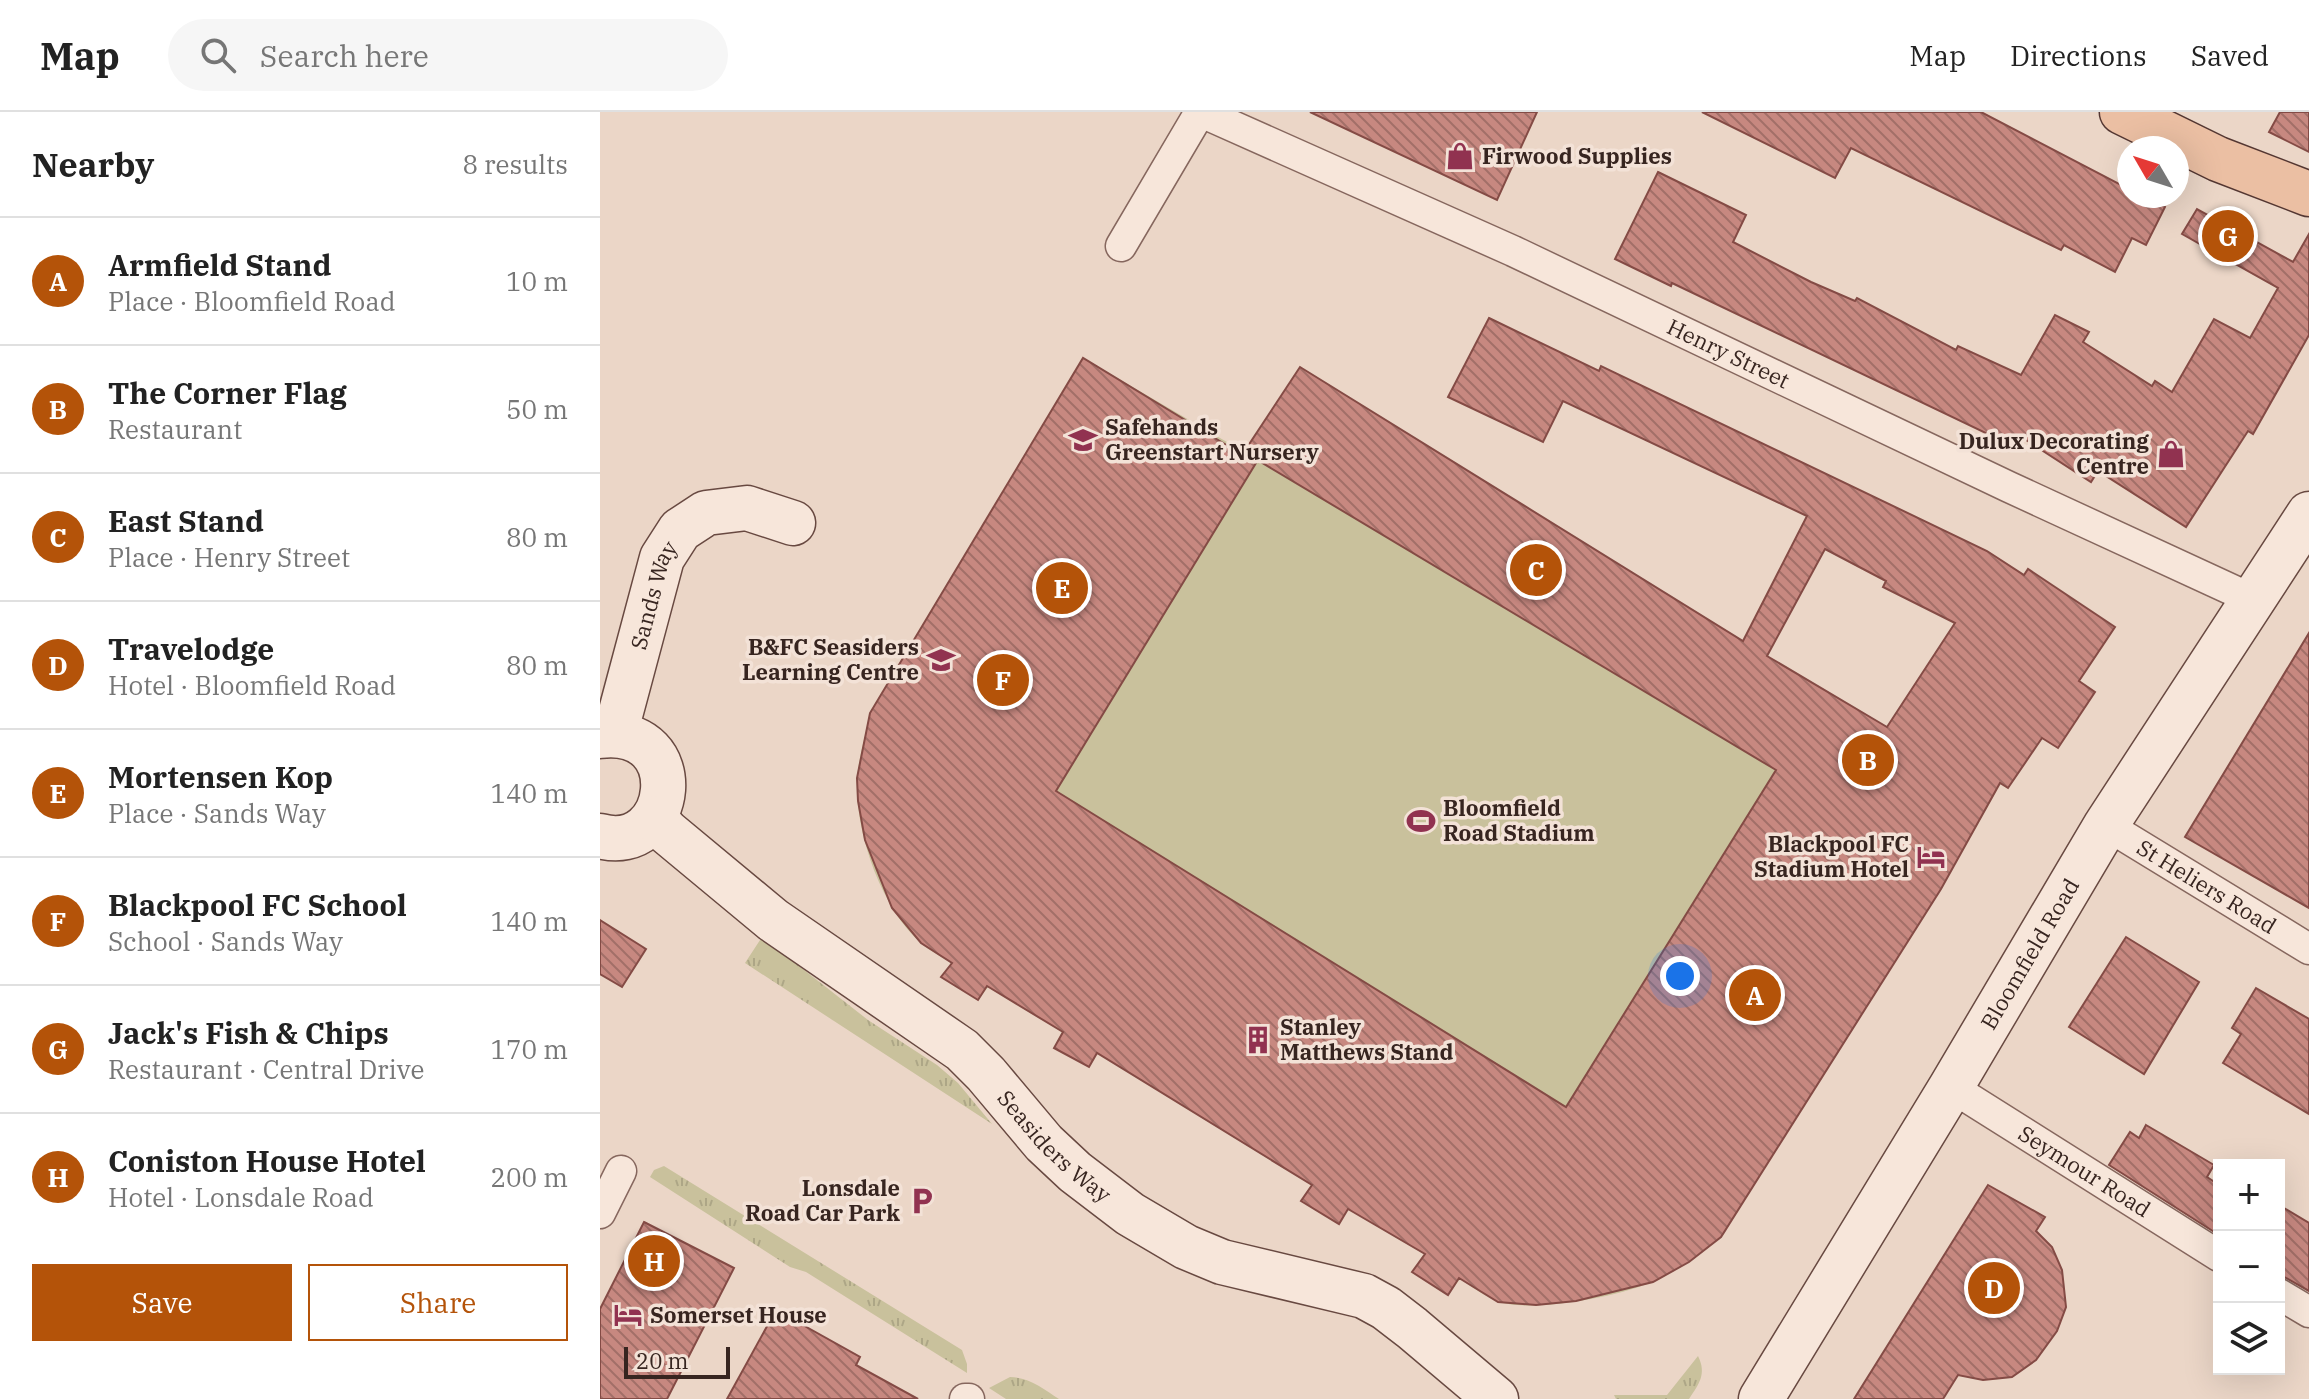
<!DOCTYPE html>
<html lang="en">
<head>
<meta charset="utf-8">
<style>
	body { margin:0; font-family:"IBM Plex Serif",serif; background:#f6f6f6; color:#222 }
	.controls { position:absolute; right:24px; bottom:24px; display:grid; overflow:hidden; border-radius:0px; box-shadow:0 8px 32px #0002 }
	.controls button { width:72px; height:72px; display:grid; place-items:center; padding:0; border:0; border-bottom:2px solid #e0e0e0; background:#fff; color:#222; font:40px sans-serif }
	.compass { position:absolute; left:1517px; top:24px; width:72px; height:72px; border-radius:50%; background:#fff; box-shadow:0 8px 32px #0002; rotate:309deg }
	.scale { position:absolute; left:24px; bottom:20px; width:106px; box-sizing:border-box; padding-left:8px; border:4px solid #372520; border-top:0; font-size:22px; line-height:28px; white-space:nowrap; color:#372520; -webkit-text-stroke:6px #f3e2d7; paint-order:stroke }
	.you { position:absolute; left:1080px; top:864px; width:28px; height:28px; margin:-20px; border:6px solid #fff; border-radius:50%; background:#1a73e8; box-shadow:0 0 0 12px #1a73e833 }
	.badge { display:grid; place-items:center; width:52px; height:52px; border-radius:50%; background:#b45309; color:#fff; font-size:26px; font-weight:700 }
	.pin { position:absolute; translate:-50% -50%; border:4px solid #fff; box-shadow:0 2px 8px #0006 }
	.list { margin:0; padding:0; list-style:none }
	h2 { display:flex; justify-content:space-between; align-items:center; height:104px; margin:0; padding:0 32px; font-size:34px }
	h2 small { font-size:26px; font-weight:400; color:#767676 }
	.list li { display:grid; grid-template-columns:52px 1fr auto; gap:24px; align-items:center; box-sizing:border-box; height:128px; padding:0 32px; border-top:2px solid #e0e0e0 }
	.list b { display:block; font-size:30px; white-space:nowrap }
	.list p { margin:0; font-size:26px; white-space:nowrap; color:#767676 }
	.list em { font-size:26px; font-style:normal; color:#767676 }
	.actions { display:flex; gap:16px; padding:24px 32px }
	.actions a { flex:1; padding:18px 0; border:2px solid #b45309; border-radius:0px; text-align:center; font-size:28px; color:#b45309 }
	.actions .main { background:#b45309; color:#fff }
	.icon { flex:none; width:44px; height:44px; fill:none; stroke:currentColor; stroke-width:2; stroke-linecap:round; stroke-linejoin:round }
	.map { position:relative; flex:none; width:1709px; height:1287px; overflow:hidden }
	header { display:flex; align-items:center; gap:48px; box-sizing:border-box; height:112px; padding:0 40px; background:#fff; border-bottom:2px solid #e0e0e0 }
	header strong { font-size:38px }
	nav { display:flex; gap:44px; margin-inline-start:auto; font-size:28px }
	.search { width:560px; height:72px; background:#f6f6f6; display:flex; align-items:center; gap:20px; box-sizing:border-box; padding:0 28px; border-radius:44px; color:#767676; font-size:30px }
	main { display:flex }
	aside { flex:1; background:#fff }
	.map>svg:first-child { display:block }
	.grass { fill:url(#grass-tufts) }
	.pitch { fill:#c9c19c }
	.building { fill:url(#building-back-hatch); stroke:#844b45; stroke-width:2; fill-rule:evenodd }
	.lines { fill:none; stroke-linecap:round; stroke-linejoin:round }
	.street-casing { stroke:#86675e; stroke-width:33 }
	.secondary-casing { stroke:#684941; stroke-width:47 }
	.primary-casing { stroke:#543732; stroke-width:47 }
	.street { stroke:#f7e6da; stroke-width:30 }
	.secondary { stroke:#f7e6da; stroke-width:44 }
	.primary { stroke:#ebbfa3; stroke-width:44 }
	.labels { text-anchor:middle; stroke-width:7; stroke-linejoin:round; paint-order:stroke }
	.poi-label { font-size:22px; font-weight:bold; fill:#372520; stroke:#f3e2d7; text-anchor:start }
	.street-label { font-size:22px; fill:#372520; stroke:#f3e2d7 }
</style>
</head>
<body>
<header>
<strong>Map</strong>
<div class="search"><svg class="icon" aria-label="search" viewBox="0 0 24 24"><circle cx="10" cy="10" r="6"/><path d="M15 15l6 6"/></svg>Search here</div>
<nav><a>Map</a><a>Directions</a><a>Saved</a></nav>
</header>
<main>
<aside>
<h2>Nearby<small>8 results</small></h2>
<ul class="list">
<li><span class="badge">A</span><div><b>Armfield Stand</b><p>Place · Bloomfield Road</p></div><em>10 m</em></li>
<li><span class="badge">B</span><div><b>The Corner Flag</b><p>Restaurant</p></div><em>50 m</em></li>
<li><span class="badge">C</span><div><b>East Stand</b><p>Place · Henry Street</p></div><em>80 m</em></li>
<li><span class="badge">D</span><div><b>Travelodge</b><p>Hotel · Bloomfield Road</p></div><em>80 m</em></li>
<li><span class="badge">E</span><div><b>Mortensen Kop</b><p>Place · Sands Way</p></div><em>140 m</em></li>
<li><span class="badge">F</span><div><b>Blackpool FC School</b><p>School · Sands Way</p></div><em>140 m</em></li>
<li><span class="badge">G</span><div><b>Jack's Fish &amp; Chips</b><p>Restaurant · Central Drive</p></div><em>170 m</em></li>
<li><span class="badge">H</span><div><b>Coniston House Hotel</b><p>Hotel · Lonsdale Road</p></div><em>200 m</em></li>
</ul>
<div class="actions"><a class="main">Save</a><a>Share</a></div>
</aside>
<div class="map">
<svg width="1709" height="1287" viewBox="0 0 1709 1287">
	<defs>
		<pattern id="grass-tufts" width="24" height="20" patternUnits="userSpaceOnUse" patternTransform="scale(2)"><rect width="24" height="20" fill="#c9c19c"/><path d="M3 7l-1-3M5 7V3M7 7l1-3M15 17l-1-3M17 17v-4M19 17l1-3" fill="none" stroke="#ada686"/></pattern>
		<pattern id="building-back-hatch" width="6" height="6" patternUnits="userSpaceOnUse" patternTransform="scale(2)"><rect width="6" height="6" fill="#c78880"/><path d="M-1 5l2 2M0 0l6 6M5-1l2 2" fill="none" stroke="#a26f68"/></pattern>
	</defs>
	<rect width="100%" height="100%" fill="#ebd6c7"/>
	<g class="grass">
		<polygon points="162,825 268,908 337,953 358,971 392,1012 145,851"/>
		<polygon points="64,1054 362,1238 367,1252 367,1261 206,1160 190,1155 50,1065 54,1058"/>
		<path d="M1098,1244C1107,1262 1099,1272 1089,1287H1016L1014,1283H1067Z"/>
		<path d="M410,1265C429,1265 444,1277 459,1287H406L389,1276Z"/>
	</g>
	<path class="pitch" d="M483,246L644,340L700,255L1221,577L1397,678L1341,777L1121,1125C1100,1141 1079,1158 1054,1169C1023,1184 929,1202 897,1189C884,1184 871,1174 860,1167L848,1183L812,1160L824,1142L748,1097L739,1112L701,1089L711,1073L497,941L489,955L454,936L462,920L388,875L378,888L341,865L352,851C342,845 330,839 321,831C281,796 255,720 257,668C258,646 266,623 270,601Z"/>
	<g class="building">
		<polygon points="710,0 937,0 897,88"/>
		<polygon points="1102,0 1381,0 1529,77 1529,84 1543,84 1565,95 1546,133 1532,126 1515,160 1464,133 1461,138 1251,36 1235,66"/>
		<polygon points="1680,0 1709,0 1709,40 1669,20"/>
		<polygon points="1058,60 1146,103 1133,130 1211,170 1255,189 1257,186 1356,238 1358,234 1421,263 1455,203 1489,220 1483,230 1552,274 1555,269 1572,280 1614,207 1650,226 1678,176 1582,122 1597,97 1693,150 1709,122 1709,223 1653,322 1648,319 1586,415 1498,359 1491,370 1423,326 1417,336 1072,171 1071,174 1015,147"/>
		<path d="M889,206L999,259L1001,254L1387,439L1424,463L1428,457L1515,515L1479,569L1495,580L1458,636L1442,626L1408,676L1400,671L1341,777L1121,1125L1089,1150L1053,1170L976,1189L936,1193L898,1190L859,1166L848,1183L812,1160L825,1142L748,1097L739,1112L701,1089L712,1073L497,941L489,955L454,936L463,920L387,874L378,888L341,865L352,851L321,831L292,796L265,728L258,689L257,666L270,601L483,246L656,351L456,679L966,995L1176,658L644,340L700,255L1143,529L1207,404L963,289L943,330L848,285ZM1225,437L1286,469L1283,475L1355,511L1287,615L1167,544Z"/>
		<polygon points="1709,521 1709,796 1585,725"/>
		<polygon points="0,808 46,837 22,875 0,862"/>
		<polygon points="1526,825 1599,870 1544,962 1469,915"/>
		<polygon points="1656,876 1709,907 1709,1002 1623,951 1641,922 1632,916"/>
		<polygon points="1546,1013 1614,1053 1607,1065 1619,1073 1619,1123 1509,1053 1530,1020 1539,1026"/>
		<polygon points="1388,1073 1445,1105 1436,1119 1452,1135 1462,1158 1466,1195 1457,1219 1436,1248 1412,1265 1383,1268 1358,1263 1343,1287 1254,1287"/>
		<polygon points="1679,1093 1709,1111 1709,1179 1679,1162"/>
		<polygon points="44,1110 134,1156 67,1287 0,1287 0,1197"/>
		<polygon points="176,1198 260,1245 256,1253 318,1287 127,1287"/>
	</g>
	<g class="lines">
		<defs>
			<g id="street">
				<path id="s1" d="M601,0L913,139L1409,375L1654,488"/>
				<polyline points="521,134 600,0"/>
				<path id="s2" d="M1506,713L1709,837"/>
				<path id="s3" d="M1351,975L1619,1144"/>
				<polyline points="0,1101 21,1059"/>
				<polyline points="1679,1182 1709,1200"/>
				<polyline points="365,1287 369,1287"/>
			</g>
			<g id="secondary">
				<path id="s4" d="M15,622L62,446L80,418L106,401L147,396L193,411"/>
				<path d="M0,624C93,613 75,745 0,724"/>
				<path id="s5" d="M54,706L67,720L173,808L362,938L386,962L444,1031L475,1060L530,1102L586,1135L622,1150L764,1184L786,1196L812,1216L896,1287"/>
				<path id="s6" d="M1161,1287L1351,975L1506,713L1709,402"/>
			</g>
			<polyline id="primary" points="1522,0 1618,47 1709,82"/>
		</defs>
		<use href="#street" class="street-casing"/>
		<use href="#secondary" class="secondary-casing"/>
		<use href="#primary" class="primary-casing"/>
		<use href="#street" class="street"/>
		<use href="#secondary" class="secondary"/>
		<use href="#primary" class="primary"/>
	</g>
	<defs>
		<symbol id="shop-bare" viewBox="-9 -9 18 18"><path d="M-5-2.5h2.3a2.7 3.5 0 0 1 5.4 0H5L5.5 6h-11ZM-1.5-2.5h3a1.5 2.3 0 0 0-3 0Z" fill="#913250" stroke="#f3e2d7" stroke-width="2.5" paint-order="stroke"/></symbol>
		<symbol id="school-bare" viewBox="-9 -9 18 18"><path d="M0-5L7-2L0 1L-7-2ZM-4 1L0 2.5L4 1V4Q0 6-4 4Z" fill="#913250" stroke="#f3e2d7" stroke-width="2.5" paint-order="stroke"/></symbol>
		<symbol id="university-bare" viewBox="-9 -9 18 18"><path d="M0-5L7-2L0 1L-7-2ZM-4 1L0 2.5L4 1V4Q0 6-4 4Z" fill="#913250" stroke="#f3e2d7" stroke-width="2.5" paint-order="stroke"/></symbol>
		<symbol id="stadium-bare" viewBox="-9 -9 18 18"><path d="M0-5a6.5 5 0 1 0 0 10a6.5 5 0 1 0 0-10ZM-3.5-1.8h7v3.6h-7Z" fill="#913250" stroke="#f3e2d7" stroke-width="2.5" paint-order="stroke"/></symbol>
		<symbol id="hotel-bare" viewBox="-9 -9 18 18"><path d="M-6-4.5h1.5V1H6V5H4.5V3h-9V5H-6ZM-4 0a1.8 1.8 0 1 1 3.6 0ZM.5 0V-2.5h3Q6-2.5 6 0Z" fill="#913250" stroke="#f3e2d7" stroke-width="2.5" paint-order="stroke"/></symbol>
		<symbol id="building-bare" viewBox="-9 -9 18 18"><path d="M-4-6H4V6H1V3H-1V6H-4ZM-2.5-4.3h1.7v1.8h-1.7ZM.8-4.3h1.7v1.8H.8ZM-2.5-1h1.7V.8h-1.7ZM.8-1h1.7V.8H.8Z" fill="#913250" stroke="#f3e2d7" stroke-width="2.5" paint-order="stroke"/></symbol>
		<symbol id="parking-bare" viewBox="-9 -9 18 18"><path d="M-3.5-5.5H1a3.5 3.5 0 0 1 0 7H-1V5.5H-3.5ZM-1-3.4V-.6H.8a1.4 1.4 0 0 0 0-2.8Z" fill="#913250" stroke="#f3e2d7" stroke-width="2.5" paint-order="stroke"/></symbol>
	</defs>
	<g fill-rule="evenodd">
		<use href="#shop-bare" x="840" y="24" width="40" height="40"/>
		<use href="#school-bare" x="463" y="308" width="40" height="40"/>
		<use href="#shop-bare" x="1551" y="322" width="40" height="40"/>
		<use href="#university-bare" x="321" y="528" width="40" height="40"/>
		<use href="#stadium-bare" x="801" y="689" width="40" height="40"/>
		<use href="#hotel-bare" x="1311" y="725" width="40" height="40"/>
		<use href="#building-bare" x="638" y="908" width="40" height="40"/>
		<use href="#parking-bare" x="302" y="1069" width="40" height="40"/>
		<use href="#hotel-bare" x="8" y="1183" width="40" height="40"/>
	</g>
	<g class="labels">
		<g class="poi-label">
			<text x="882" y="52">Firwood Supplies</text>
			<text x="505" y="323">Safehands<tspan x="505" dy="25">Greenstart Nursery</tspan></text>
			<text x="1549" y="337" text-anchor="end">Dulux Decorating<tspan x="1549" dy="25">Centre</tspan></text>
			<text x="319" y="543" text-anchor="end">B&amp;FC Seasiders<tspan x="319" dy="25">Learning Centre</tspan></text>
			<text x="843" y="704">Bloomfield<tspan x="843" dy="25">Road Stadium</tspan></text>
			<text x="1309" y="740" text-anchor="end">Blackpool FC<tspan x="1309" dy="25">Stadium Hotel</tspan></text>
			<text x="680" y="923">Stanley<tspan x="680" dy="25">Matthews Stand</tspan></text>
			<text x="300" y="1084" text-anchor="end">Lonsdale<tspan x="300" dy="25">Road Car Park</tspan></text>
			<text x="50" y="1211">Somerset House</text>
		</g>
		<g class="street-label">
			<text dy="8" stroke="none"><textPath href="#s1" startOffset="580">Henry Street</textPath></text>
			<text dy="8" stroke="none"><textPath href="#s4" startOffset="144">Sands Way</textPath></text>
			<text dy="8" stroke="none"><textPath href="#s2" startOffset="118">St Heliers Road</textPath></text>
			<text dy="8" stroke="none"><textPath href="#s6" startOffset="520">Bloomfield Road</textPath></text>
			<text dy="8" stroke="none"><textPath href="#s5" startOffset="520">Seasiders Way</textPath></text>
			<text dy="8" stroke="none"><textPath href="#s3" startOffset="158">Seymour Road</textPath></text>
		</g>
	</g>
</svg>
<div class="controls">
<button>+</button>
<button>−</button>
<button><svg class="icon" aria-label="layers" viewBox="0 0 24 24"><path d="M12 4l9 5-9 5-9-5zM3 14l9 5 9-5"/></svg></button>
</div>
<svg class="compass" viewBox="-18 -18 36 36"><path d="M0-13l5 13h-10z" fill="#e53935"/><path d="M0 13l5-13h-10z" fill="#767676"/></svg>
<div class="scale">20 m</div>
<div class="you"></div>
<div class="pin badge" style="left:1155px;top:883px">A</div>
<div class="pin badge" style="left:1268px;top:648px">B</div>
<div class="pin badge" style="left:936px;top:458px">C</div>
<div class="pin badge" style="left:1394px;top:1176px">D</div>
<div class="pin badge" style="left:462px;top:476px">E</div>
<div class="pin badge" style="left:403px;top:568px">F</div>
<div class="pin badge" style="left:1628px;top:124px">G</div>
<div class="pin badge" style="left:54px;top:1149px">H</div>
</div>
</main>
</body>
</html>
